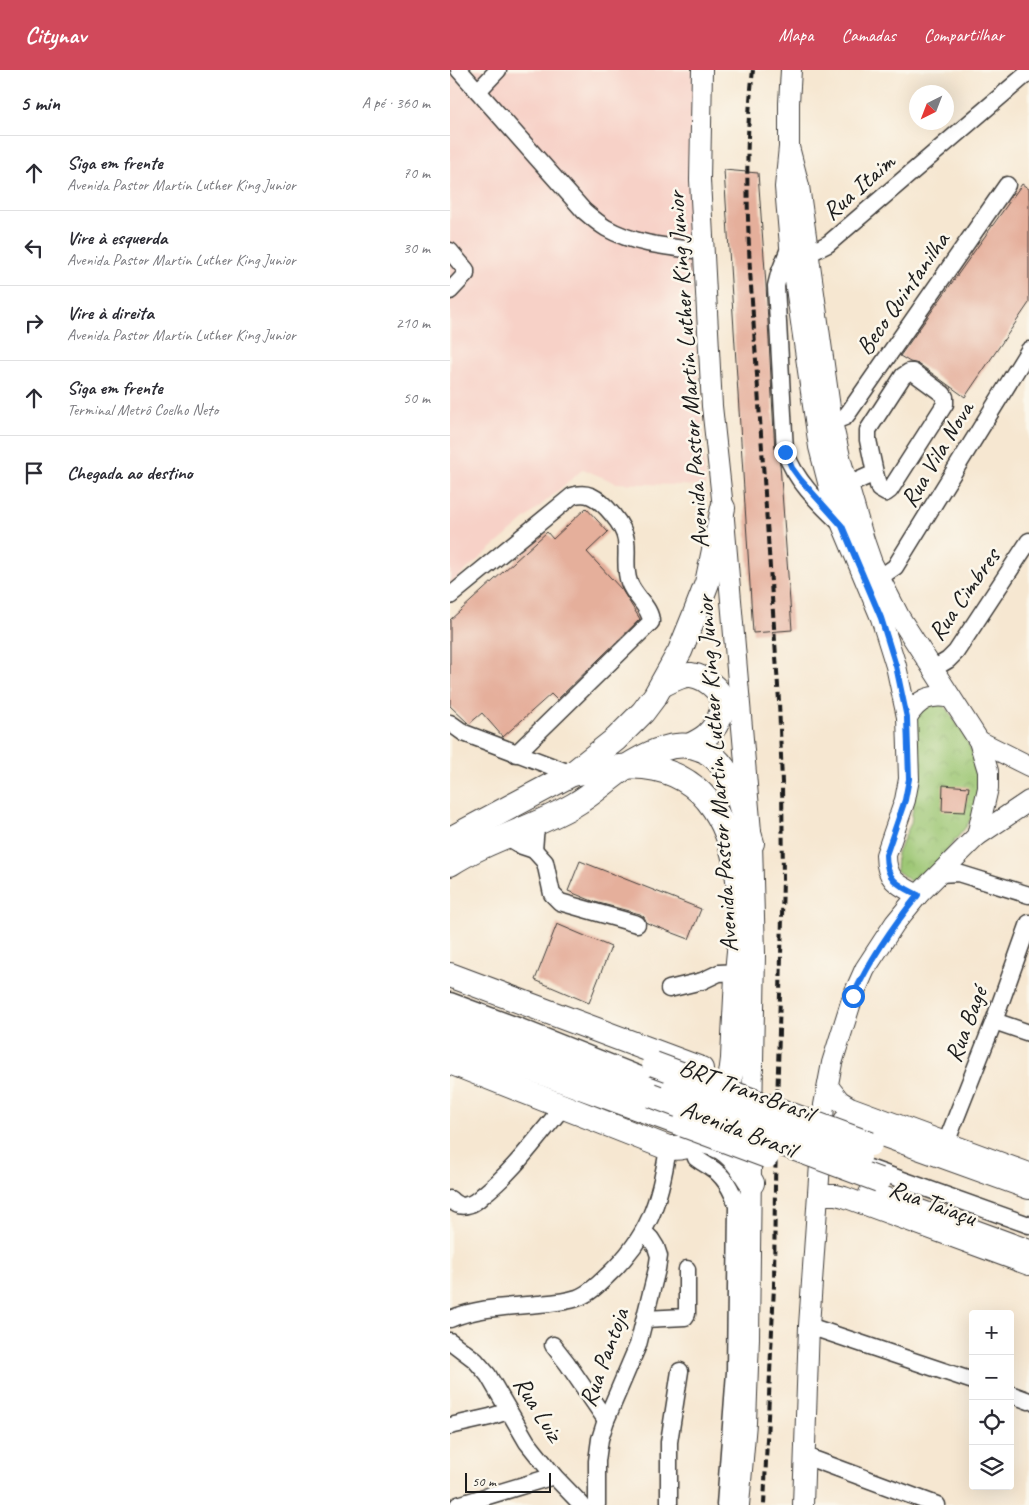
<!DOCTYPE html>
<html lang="pt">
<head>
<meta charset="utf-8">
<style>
	body { margin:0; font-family:Caveat,sans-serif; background:#f2f2f3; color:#2b2b33 }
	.controls { position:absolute; right:15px; bottom:15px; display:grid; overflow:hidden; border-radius:5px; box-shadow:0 5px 20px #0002 }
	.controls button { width:45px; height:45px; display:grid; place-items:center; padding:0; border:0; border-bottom:1px solid #e1e1e2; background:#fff; color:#2b2b33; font:25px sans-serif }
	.compass { position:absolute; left:459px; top:15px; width:45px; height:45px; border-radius:50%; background:#fff; box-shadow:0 5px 20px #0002; rotate:222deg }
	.scale { position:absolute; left:15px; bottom:12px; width:86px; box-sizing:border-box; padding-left:5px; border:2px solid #1c1c1c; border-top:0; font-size:14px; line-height:18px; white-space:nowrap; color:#1c1c1c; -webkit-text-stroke:4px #fbf7ec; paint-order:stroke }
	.stop { position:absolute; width:15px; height:15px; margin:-11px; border:4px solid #1a73e8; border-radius:50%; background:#fff }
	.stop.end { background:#1a73e8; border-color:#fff; box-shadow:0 1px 5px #0008 }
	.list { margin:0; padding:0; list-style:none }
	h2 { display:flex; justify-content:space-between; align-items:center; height:65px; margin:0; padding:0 20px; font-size:21px }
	h2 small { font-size:16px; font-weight:400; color:#7c7c81 }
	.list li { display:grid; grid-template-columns:32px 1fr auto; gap:15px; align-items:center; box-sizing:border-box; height:75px; padding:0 20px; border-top:1px solid #e1e1e2 }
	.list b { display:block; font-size:19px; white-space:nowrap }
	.list p { margin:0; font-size:16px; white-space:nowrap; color:#7c7c81 }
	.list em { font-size:16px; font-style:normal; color:#7c7c81 }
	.icon { flex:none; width:28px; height:28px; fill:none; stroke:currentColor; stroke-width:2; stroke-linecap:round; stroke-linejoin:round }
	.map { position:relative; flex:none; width:579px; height:1435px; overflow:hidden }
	header { display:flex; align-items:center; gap:30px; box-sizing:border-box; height:70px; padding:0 25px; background:#d1495b; color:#fff }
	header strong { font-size:24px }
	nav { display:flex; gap:28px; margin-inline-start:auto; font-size:18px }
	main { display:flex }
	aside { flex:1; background:#fff }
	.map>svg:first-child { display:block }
	.built { fill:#f7d1c7 }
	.park { fill:url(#park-crowns); stroke:#5c7148 }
	.building { fill:#e5af9b }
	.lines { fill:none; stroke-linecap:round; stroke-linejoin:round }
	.minor-casing { stroke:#3d3a37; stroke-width:19 }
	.major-casing { stroke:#3d3a37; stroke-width:22 }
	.highway-casing { stroke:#3d3a37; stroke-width:26 }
	.minor { stroke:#fff; stroke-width:16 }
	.major { stroke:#fff; stroke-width:20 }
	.highway { stroke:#fff; stroke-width:24 }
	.rail { stroke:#1c1c1c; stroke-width:4; stroke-dasharray:8 4; stroke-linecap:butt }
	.minor-bridge-casing { stroke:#3d3a37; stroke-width:19; stroke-linecap:butt }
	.highway-bridge-casing { stroke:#3d3a37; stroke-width:26; stroke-linecap:butt }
	.minor-bridge { stroke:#fff; stroke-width:16 }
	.highway-bridge { stroke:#fff; stroke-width:24 }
	.route { stroke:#1a73e8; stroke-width:6 }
	.labels { text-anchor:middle; stroke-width:5; stroke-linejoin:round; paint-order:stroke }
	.street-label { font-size:25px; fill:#1c1c1c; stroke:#fbf7ec }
</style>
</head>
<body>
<header>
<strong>Citynav</strong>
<nav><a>Mapa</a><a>Camadas</a><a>Compartilhar</a></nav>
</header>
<main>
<aside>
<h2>5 min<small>A pé · 360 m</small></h2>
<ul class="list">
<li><svg class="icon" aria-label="ahead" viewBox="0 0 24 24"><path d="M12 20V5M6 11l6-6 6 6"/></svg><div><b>Siga em frente</b><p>Avenida Pastor Martin Luther King Junior</p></div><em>70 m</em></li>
<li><svg class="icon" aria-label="left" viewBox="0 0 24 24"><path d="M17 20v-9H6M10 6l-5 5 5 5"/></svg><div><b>Vire à esquerda</b><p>Avenida Pastor Martin Luther King Junior</p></div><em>30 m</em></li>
<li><svg class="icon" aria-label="right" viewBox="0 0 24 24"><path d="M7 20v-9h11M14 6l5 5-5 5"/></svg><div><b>Vire à direita</b><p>Avenida Pastor Martin Luther King Junior</p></div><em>210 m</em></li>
<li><svg class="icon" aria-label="ahead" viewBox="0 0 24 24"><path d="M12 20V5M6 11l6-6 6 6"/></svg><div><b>Siga em frente</b><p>Terminal Metrô Coelho Neto</p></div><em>50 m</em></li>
<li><svg class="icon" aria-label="arrive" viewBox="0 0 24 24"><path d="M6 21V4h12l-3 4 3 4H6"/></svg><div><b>Chegada ao destino</b></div></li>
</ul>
</aside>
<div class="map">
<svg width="579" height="1435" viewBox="0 0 579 1435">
	<defs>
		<pattern id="park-crowns" width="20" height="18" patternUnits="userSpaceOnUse" patternTransform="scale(1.25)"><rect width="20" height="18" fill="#9cc673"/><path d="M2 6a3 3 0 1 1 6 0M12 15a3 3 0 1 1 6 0" fill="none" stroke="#86aa63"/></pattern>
	</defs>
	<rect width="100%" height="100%" fill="#fbf7ec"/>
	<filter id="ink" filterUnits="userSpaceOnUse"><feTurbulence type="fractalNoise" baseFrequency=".02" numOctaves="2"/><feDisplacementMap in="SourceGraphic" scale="10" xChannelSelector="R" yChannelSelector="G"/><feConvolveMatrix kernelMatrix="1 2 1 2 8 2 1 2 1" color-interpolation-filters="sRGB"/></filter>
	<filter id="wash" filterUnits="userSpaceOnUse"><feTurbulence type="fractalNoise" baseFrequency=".0096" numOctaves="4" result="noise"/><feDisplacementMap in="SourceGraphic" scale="20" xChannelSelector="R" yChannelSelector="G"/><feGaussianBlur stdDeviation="1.12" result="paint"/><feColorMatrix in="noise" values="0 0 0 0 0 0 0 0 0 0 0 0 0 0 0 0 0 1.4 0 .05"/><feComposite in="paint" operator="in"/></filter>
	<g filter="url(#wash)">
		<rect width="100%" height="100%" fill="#f6e7d1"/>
		<polygon class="built" points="0,0 252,0 239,164 256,416 166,413 133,399 0,514"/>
		<polygon class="park" points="470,634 494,635 512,661 527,692 528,720 527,738 516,757 474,809 464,814 446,800 447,783 461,753 467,701 466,646"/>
		<g id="blocks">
			<g class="building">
				<polygon points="274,100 308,103 316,215 325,382 330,394 342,560 303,563"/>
				<polygon points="572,114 579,119 579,233 515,327 469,294 460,292 450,286"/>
				<polygon points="136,438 158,462 137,482 172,520 190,549 107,630 101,624 53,667 32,643 19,654 0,636 0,550 97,462 103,469"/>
				<polygon points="493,715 519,717 515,742 492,741"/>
				<polygon points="130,791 251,839 239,869 197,853 194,847 190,844 145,832 118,821"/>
				<polygon points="107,854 161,877 139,933 85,910"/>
			</g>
		</g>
	</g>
	<g filter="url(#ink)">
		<use href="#blocks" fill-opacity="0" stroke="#3d3a37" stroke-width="1"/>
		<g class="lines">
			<defs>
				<g id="minor">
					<path d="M9,0L134,141C141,147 148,153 156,158C186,175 219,177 253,181"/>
					<polyline points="28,21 48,0"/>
					<path d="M340,176L329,204L326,216L335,381C345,411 370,434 392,455"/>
					<polyline points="0,181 16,200 16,204 0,221"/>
					<polyline points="358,184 378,174 579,2"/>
					<polyline points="382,352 395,347 399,342 557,115"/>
					<polyline points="398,415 425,403 429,419 436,423 440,420 495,334 495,327 493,324 463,302 459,302 453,306 418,360 418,370 425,403"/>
					<polyline points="429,508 445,497 579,280"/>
					<path d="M0,526L122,426C128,424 134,423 141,426C154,432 174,455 176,470C178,484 174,498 179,512C184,527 201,537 201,552L66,684"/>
					<polyline points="483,599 498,590 506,582 579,471"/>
					<polyline points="0,653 14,663 122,704"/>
					<polyline points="57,767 72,776 84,780 86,755"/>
					<polyline points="84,780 95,792 102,824 110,832 187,854"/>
					<polyline points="489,804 508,803 579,825"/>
					<polyline points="219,919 252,911 269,903 288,902"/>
					<polyline points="0,931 70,957 220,1017"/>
					<polyline points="544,951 579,963"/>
					<polyline points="496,1073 544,951 579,853"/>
					<path d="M242,1076L246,1088C251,1092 255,1094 260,1097C275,1106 282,1120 287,1136L285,1302L275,1435"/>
					<polyline points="419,1098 579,1155"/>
					<path d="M0,1129C5,1134 11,1137 17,1135C24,1134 29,1129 33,1125C65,1100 88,1066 114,1036"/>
					<path d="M0,1249C29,1237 59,1237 89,1234C101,1233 116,1232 127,1228C139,1224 149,1214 157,1206C198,1168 210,1132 218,1078"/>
					<polyline points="195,1249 235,1247 237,1244 237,1199"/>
					<polyline points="359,1256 523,1311"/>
					<polyline points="0,1271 25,1290 38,1305 77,1372 104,1406 132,1435"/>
					<polyline points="103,1275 117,1293 156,1350"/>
					<polyline points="560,1324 579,1331"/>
					<polyline points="0,1356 40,1347 58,1341"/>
					<polyline points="355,1386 487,1435"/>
					<polyline points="8,1435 104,1406"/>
					<polyline points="147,1435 147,1391 150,1369 156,1350 188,1275 207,1199 209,1186 206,1177 201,1169 194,1162"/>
					<polyline points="219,1435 219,1372 230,1301"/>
				</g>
				<g id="major">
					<polyline points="252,0 250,110 262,336 273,438 302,773 305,884 302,1046"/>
					<path d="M341,0L339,33V77L335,117L340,176L369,377L381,424L392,455L431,548L446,596L457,647L459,709L455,730L436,785C436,810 448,815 468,825"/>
					<polyline points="339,77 349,116 382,352 391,391 414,470 422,493 450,548 529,671 538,701 538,718 527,766 468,825 445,853 415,899 403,926 382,993 374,1035 359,1256 353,1435"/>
					<path d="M457,647C468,630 480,623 501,628"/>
					<polyline points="529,671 579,696"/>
					<polyline points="527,766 579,731"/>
					<polyline points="378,1016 390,1031 400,1037 579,1103"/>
					<polyline points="368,1125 386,1125 394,1127 579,1195"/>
					<polyline points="289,1435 296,1353 299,1268 301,1097"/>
				</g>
				<g id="highway">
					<path d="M212,615C221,611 231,604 241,605C250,606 259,612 265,618C279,633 270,654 256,666C251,670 245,673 239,676"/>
					<polyline points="0,769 122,704 166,669 193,642 205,626 230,581 245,544 257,513 273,438"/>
					<path d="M0,794C37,770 84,758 124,735C143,724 158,709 176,697C213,673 254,660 280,708C290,728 295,752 302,773"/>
					<polyline points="0,905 251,999"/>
					<polyline points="0,947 201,1025"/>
					<polyline points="0,969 234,1055"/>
					<path d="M0,992L218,1078C271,1080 278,1031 283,989C284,961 286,933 287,905C288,886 291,867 292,848C292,838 290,828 289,818C283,760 259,704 194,697C170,695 146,700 122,704"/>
					<polyline points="396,1051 579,1117"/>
					<path d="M256,1072C279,1076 290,1094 302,1113"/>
					<polyline points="421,1124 579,1182"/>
				</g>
			</defs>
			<use href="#minor" class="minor-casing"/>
			<use href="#major" class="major-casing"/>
			<use href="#highway" class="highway-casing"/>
			<use href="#minor" class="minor"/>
			<use href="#major" class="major"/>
			<use href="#highway" class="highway"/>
			<path class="rail" d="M303,0C295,67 297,134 300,201L329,631L332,713L333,809L325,1114L324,1216L314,1435"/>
			<defs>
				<polyline id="minor-bridge" points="220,1017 413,1088"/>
				<g id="highway-bridge">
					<polyline points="204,994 420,1074"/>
					<polyline points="201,1025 429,1110"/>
					<polyline points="234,1055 317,1086"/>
				</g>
			</defs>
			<use href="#minor-bridge" class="minor-bridge-casing"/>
			<use href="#highway-bridge" class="highway-bridge-casing"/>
			<use href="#minor-bridge" class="minor-bridge"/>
			<use href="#highway-bridge" class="highway-bridge"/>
		</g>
	</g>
	<g class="lines" filter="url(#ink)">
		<path class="route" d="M335,382L342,398L350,409L392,456L431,548L446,596L457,648L459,709L455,730L436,785C436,810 448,815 468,825C442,857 421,888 403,926"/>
	</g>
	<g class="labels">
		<g class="street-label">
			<text transform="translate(408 116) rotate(-41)" y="9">Rua Itaim</text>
			<text transform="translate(452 223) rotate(-55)" y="9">Beco Quintanilha</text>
			<text transform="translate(237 300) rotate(-94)" y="9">Avenida Pastor Martin Luther King Junior</text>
			<text transform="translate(486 384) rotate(-59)" y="9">Rua Vila Nova</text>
			<text transform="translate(513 524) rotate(-55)" y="9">Rua Cimbres</text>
			<text transform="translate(266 704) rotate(-94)" y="9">Avenida Pastor Martin Luther King Junior</text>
			<text transform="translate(515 954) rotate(-69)" y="9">Rua Bagé</text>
			<text transform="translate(297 1019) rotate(20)" y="9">BRT TransBrasil</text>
			<text transform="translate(289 1058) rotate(21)" y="9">Avenida Brasil</text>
			<text transform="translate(483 1132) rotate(20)" y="9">Rua Taiaçu</text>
			<text transform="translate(153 1287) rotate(-70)" y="9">Rua Pantoja</text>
			<text transform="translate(89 1338) rotate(58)" y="9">Rua Luiz</text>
		</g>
	</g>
</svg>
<div class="controls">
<button>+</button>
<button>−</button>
<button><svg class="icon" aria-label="locate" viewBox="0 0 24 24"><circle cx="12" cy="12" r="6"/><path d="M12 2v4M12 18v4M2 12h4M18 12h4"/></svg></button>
<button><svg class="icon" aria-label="layers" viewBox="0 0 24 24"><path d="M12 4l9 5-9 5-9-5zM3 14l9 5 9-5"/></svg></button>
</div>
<svg class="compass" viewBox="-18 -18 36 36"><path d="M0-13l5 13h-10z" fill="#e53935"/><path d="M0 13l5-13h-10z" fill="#7c7c81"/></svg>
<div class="scale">50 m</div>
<div class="stop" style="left:403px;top:926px"></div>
<div class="stop end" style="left:335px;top:382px"></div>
</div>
</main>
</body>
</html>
